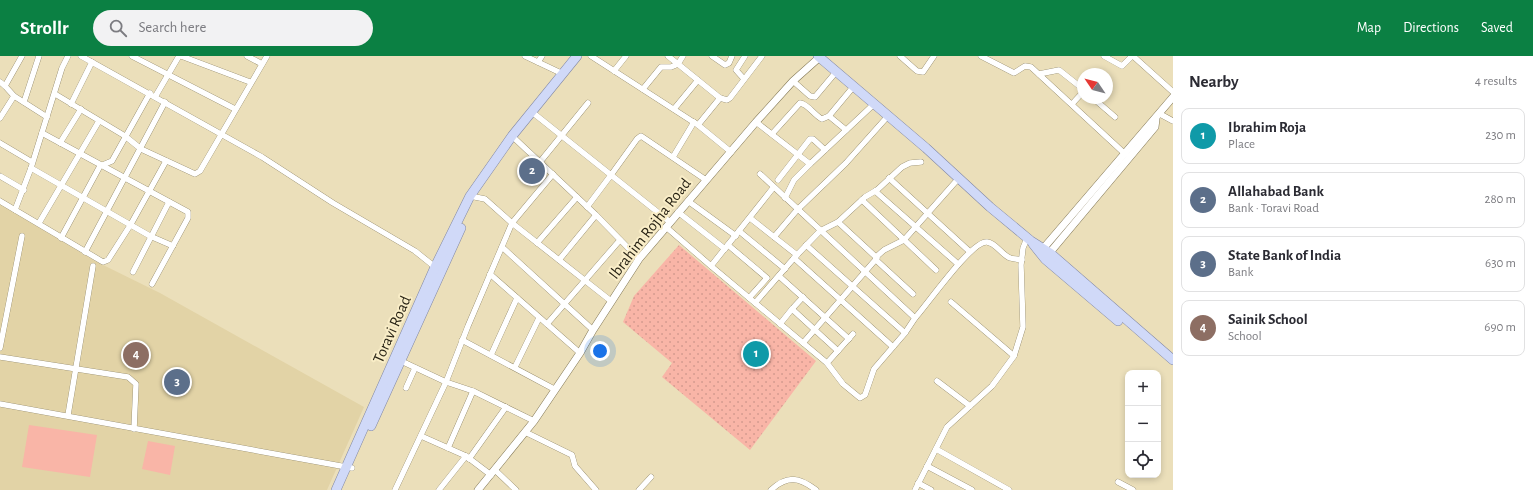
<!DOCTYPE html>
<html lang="en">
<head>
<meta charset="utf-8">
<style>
	body { margin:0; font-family:"Alegreya Sans",sans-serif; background:#f2f2f3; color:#2b2b33 }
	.controls { position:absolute; right:12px; bottom:12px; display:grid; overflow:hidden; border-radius:8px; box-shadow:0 2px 6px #0003 }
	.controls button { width:36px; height:36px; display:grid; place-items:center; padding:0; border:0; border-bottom:1px solid #e1e1e2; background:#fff; color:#2b2b33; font:20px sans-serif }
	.compass { position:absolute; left:1077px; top:12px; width:36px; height:36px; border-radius:50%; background:#fff; box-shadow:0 2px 6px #0003; rotate:305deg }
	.you { position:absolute; left:600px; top:295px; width:14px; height:14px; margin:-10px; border:3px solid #fff; border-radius:50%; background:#1a73e8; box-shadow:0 0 0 6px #1a73e833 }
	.badge { display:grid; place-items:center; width:26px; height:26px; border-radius:50%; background:#0b8043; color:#fff; font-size:13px; font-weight:700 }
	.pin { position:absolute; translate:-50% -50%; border:2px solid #fff; box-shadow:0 1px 4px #0006 }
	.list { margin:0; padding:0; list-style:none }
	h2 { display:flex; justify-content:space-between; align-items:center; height:52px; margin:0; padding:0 16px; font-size:17px }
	h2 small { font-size:13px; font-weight:400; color:#7c7c81 }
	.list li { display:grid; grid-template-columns:26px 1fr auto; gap:12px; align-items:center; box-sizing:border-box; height:56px; margin:0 8px 8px; padding:0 8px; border:1px solid #e1e1e2; border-radius:8px }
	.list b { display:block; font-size:15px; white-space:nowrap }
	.list p { margin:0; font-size:13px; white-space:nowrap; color:#7c7c81 }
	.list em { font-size:13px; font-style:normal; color:#7c7c81 }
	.icon { flex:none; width:22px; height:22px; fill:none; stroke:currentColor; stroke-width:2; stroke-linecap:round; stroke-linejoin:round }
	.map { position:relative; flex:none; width:1173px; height:434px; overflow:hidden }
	header { display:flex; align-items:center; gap:24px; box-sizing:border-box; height:56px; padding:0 20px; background:#0b8043; color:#fff }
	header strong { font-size:19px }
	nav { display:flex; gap:22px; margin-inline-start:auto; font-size:14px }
	.search { width:280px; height:36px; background:#f2f2f3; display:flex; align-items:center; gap:10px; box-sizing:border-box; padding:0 14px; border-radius:22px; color:#7c7c81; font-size:15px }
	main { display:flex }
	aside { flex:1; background:#fff }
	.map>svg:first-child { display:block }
	.built { fill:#e2d3a6 }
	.grass { fill:url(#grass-dots) }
	.park { fill:#f9b5a7 }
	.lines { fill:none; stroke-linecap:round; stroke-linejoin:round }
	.minor-casing { stroke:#827755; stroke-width:6 }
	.tertiary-casing { stroke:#827755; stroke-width:8 }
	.primary-casing { stroke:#8087a4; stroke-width:10 }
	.minor { stroke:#fff; stroke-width:5.5 }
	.tertiary { stroke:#fff; stroke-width:7 }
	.primary { stroke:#d0d9f8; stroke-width:9 }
	.labels { text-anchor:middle; stroke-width:4; stroke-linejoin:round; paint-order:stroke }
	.street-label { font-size:16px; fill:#241f11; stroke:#f9edc7 }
</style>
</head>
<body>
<header>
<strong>Strollr</strong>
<div class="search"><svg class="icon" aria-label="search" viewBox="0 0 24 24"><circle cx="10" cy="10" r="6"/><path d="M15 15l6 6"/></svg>Search here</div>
<nav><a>Map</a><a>Directions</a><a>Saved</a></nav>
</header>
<main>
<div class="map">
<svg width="1173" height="434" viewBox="0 0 1173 434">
	<defs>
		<pattern id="grass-dots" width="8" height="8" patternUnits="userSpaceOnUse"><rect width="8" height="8" fill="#f9b5a7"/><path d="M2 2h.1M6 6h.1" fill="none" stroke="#d59b8f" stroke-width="1.8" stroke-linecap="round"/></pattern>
	</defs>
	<rect width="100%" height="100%" fill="#ebdfba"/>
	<polygon class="built" points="0,148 95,205 160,237 364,351 327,434 0,434"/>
	<polygon class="grass" points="679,189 816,305 750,394 662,321 672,307 623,266 634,240"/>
	<g class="park">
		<polygon points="29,369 97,379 90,421 22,411"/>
		<polygon points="148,385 175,390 170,419 142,413"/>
	</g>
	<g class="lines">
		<defs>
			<g id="minor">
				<polyline points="81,0 262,101 333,147 415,195 435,211"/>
				<polyline points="132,0 235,53"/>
				<polyline points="181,0 250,26"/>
				<polyline points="247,0 262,8"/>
				<polyline points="525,0 563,18"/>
				<polyline points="591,0 698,69 731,96"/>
				<polyline points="668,0 678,8 683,0"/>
				<polyline points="712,0 725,9 729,7 732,0"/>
				<polyline points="900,0 917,15 923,16 934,0"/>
				<polyline points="981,0 1014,17 1025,10 1031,11 1124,97"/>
				<polyline points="1104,0 1122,10 1132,0"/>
				<polyline points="1133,0 1173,36"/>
				<polyline points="538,6 542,0"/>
				<polyline points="614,15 626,0"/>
				<polyline points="1039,18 1059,14 1083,33"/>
				<polyline points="744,23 736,14 745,0"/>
				<polyline points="793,25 810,40 815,41 836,16"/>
				<polyline points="0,26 5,30"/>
				<polyline points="643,33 661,11 671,11 678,8 720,42 698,69"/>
				<polyline points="55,38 125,80 141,93 195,118 200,115 267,0"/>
				<polyline points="14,40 47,61"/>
				<polyline points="155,41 179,0"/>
				<polyline points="720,42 727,44 730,42 762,0"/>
				<polyline points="1093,42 1115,61"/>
				<polyline points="24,46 39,0"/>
				<polyline points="71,48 92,6"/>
				<polyline points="1072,48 1083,36"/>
				<polyline points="674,53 698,24"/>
				<polyline points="532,56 611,119 637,83 641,80 706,124"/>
				<polyline points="1160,58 1173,65"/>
				<polyline points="0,62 14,40 5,30 22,0"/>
				<polyline points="756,66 810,108 874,48"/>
				<polyline points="846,74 829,60 854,30"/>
				<polyline points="42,77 188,156 188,162 152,228"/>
				<path d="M772,78L800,47C808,48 814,59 822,63L829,60"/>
				<polyline points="512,80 596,159 639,203"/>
				<polyline points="0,87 32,106"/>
				<polyline points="60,87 81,53"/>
				<polyline points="673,101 694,66"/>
				<polyline points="540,106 588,47"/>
				<polyline points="31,112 150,180 173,190"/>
				<polyline points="760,118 915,262 905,277 874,313 865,339 860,342 843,328 827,307 853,278"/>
				<polyline points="0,120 24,134"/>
				<polyline points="889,122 969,195"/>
				<polyline points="778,124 810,83 813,83 825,94"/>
				<polyline points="875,135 958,208"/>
				<polyline points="470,140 485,143 512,167 611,245"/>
				<polyline points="785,142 794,124 810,108"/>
				<polyline points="862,144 936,214"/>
				<polyline points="0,145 103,206 108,204 131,168 166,105"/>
				<polyline points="688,145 736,180"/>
				<polyline points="587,151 611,119 670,166"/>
				<polyline points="15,154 31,112 62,12 68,0"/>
				<polyline points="678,156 725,193"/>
				<polyline points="750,162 797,199"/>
				<polyline points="838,166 865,141 877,134 902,111 910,107 921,106"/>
				<polyline points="39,167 99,65"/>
				<polyline points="666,171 711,210 773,132"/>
				<polyline points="739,175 785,213"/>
				<polyline points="774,181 797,154 846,107 888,60"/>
				<polyline points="61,182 100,110 112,105 150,37"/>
				<polyline points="537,187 577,141"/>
				<polyline points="728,189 767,222 749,242"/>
				<polyline points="806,189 905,277"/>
				<polyline points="502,191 593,274"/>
				<polyline points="85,196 165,46"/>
				<polyline points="876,201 884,194 904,184 958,123"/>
				<polyline points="559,204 596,159"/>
				<polyline points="876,204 913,238"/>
				<polyline points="711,210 827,307"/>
				<polyline points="133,216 169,146"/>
				<polyline points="490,218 580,297"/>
				<polyline points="779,220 849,283"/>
				<polyline points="951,246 1014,300"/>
				<polyline points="755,247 794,202"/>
				<polyline points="792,253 803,241"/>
				<path d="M915,262C927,249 972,184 987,186C996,187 1001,198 1010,202C1013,203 1018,203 1022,204"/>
				<polyline points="547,268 620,184"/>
				<polyline points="780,268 792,253 838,295"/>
				<polyline points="462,284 554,333"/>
				<polyline points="803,287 877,202 838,166 820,175 794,202 893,291"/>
				<polyline points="0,292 22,180"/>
				<polyline points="491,299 517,242"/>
				<polyline points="0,301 128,321 136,328 134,373"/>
				<polyline points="399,304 446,326 473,335 534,365"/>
				<polyline points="515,311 539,262"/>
				<polyline points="937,325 970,350"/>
				<polyline points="406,332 415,312"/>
				<polyline points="0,348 352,412"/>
				<polyline points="68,359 93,210"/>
				<polyline points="525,376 572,399 575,410 596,434"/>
				<polyline points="421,380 466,400 491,419"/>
				<polyline points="448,392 473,335"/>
				<polyline points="936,393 1009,434"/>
				<polyline points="469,403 506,351"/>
				<polyline points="927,410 972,434"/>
				<polyline points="495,414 516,434"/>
				<polyline points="1118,426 1133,434"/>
				<polyline points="918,427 931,434"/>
				<polyline points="395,434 446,326 468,270 512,167 553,118"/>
				<polyline points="439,434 466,400"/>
				<polyline points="639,434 651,421"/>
				<path d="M771,434C787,419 799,421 816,434"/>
				<polyline points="915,434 947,371 992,330 1014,300 1023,271 1021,209 1023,192 1027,182"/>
			</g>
			<g id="tertiary">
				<polyline points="1041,195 1173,41"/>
				<polyline points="1047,200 1155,71 1156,63"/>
				<polyline points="478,434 534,365 580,297 593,274 639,203 756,66 793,25 821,0"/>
			</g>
			<g id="primary">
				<polyline points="818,0 926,92 990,151 1031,185 1050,197 1173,304"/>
				<polyline points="1033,188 1045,203 1118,265"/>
				<polyline points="371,370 461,172"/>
				<polyline points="336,434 435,211 470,140 512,80 577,0"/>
			</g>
		</defs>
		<use href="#minor" class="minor-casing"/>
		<use href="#tertiary" class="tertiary-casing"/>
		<use href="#primary" class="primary-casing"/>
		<use href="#minor" class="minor"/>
		<use href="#tertiary" class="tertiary"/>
		<use href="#primary" class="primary"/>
	</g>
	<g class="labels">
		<g class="street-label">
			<text transform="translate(649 172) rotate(-52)" y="6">Ibrahim Rojha Road</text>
			<text transform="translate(391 273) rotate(-66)" y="6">Toravi Road</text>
		</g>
	</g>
</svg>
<div class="controls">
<button>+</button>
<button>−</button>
<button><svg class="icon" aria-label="locate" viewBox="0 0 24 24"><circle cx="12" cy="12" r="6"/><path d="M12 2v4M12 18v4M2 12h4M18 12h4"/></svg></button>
</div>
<svg class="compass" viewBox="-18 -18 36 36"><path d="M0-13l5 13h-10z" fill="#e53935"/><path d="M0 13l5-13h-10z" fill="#7c7c81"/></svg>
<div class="you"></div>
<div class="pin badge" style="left:756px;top:298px;background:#0f9aa8">1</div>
<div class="pin badge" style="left:532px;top:115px;background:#5c6f8a">2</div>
<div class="pin badge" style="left:177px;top:326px;background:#5c6f8a">3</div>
<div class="pin badge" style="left:136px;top:299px;background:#8d6e63">4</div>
</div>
<aside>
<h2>Nearby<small>4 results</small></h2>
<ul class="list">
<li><span class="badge" style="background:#0f9aa8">1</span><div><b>Ibrahim Roja</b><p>Place</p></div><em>230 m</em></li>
<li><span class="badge" style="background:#5c6f8a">2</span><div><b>Allahabad Bank</b><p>Bank · Toravi Road</p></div><em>280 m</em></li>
<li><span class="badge" style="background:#5c6f8a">3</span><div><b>State Bank of India</b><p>Bank</p></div><em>630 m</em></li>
<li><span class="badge" style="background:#8d6e63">4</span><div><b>Sainik School</b><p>School</p></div><em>690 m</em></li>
</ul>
</aside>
</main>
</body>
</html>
